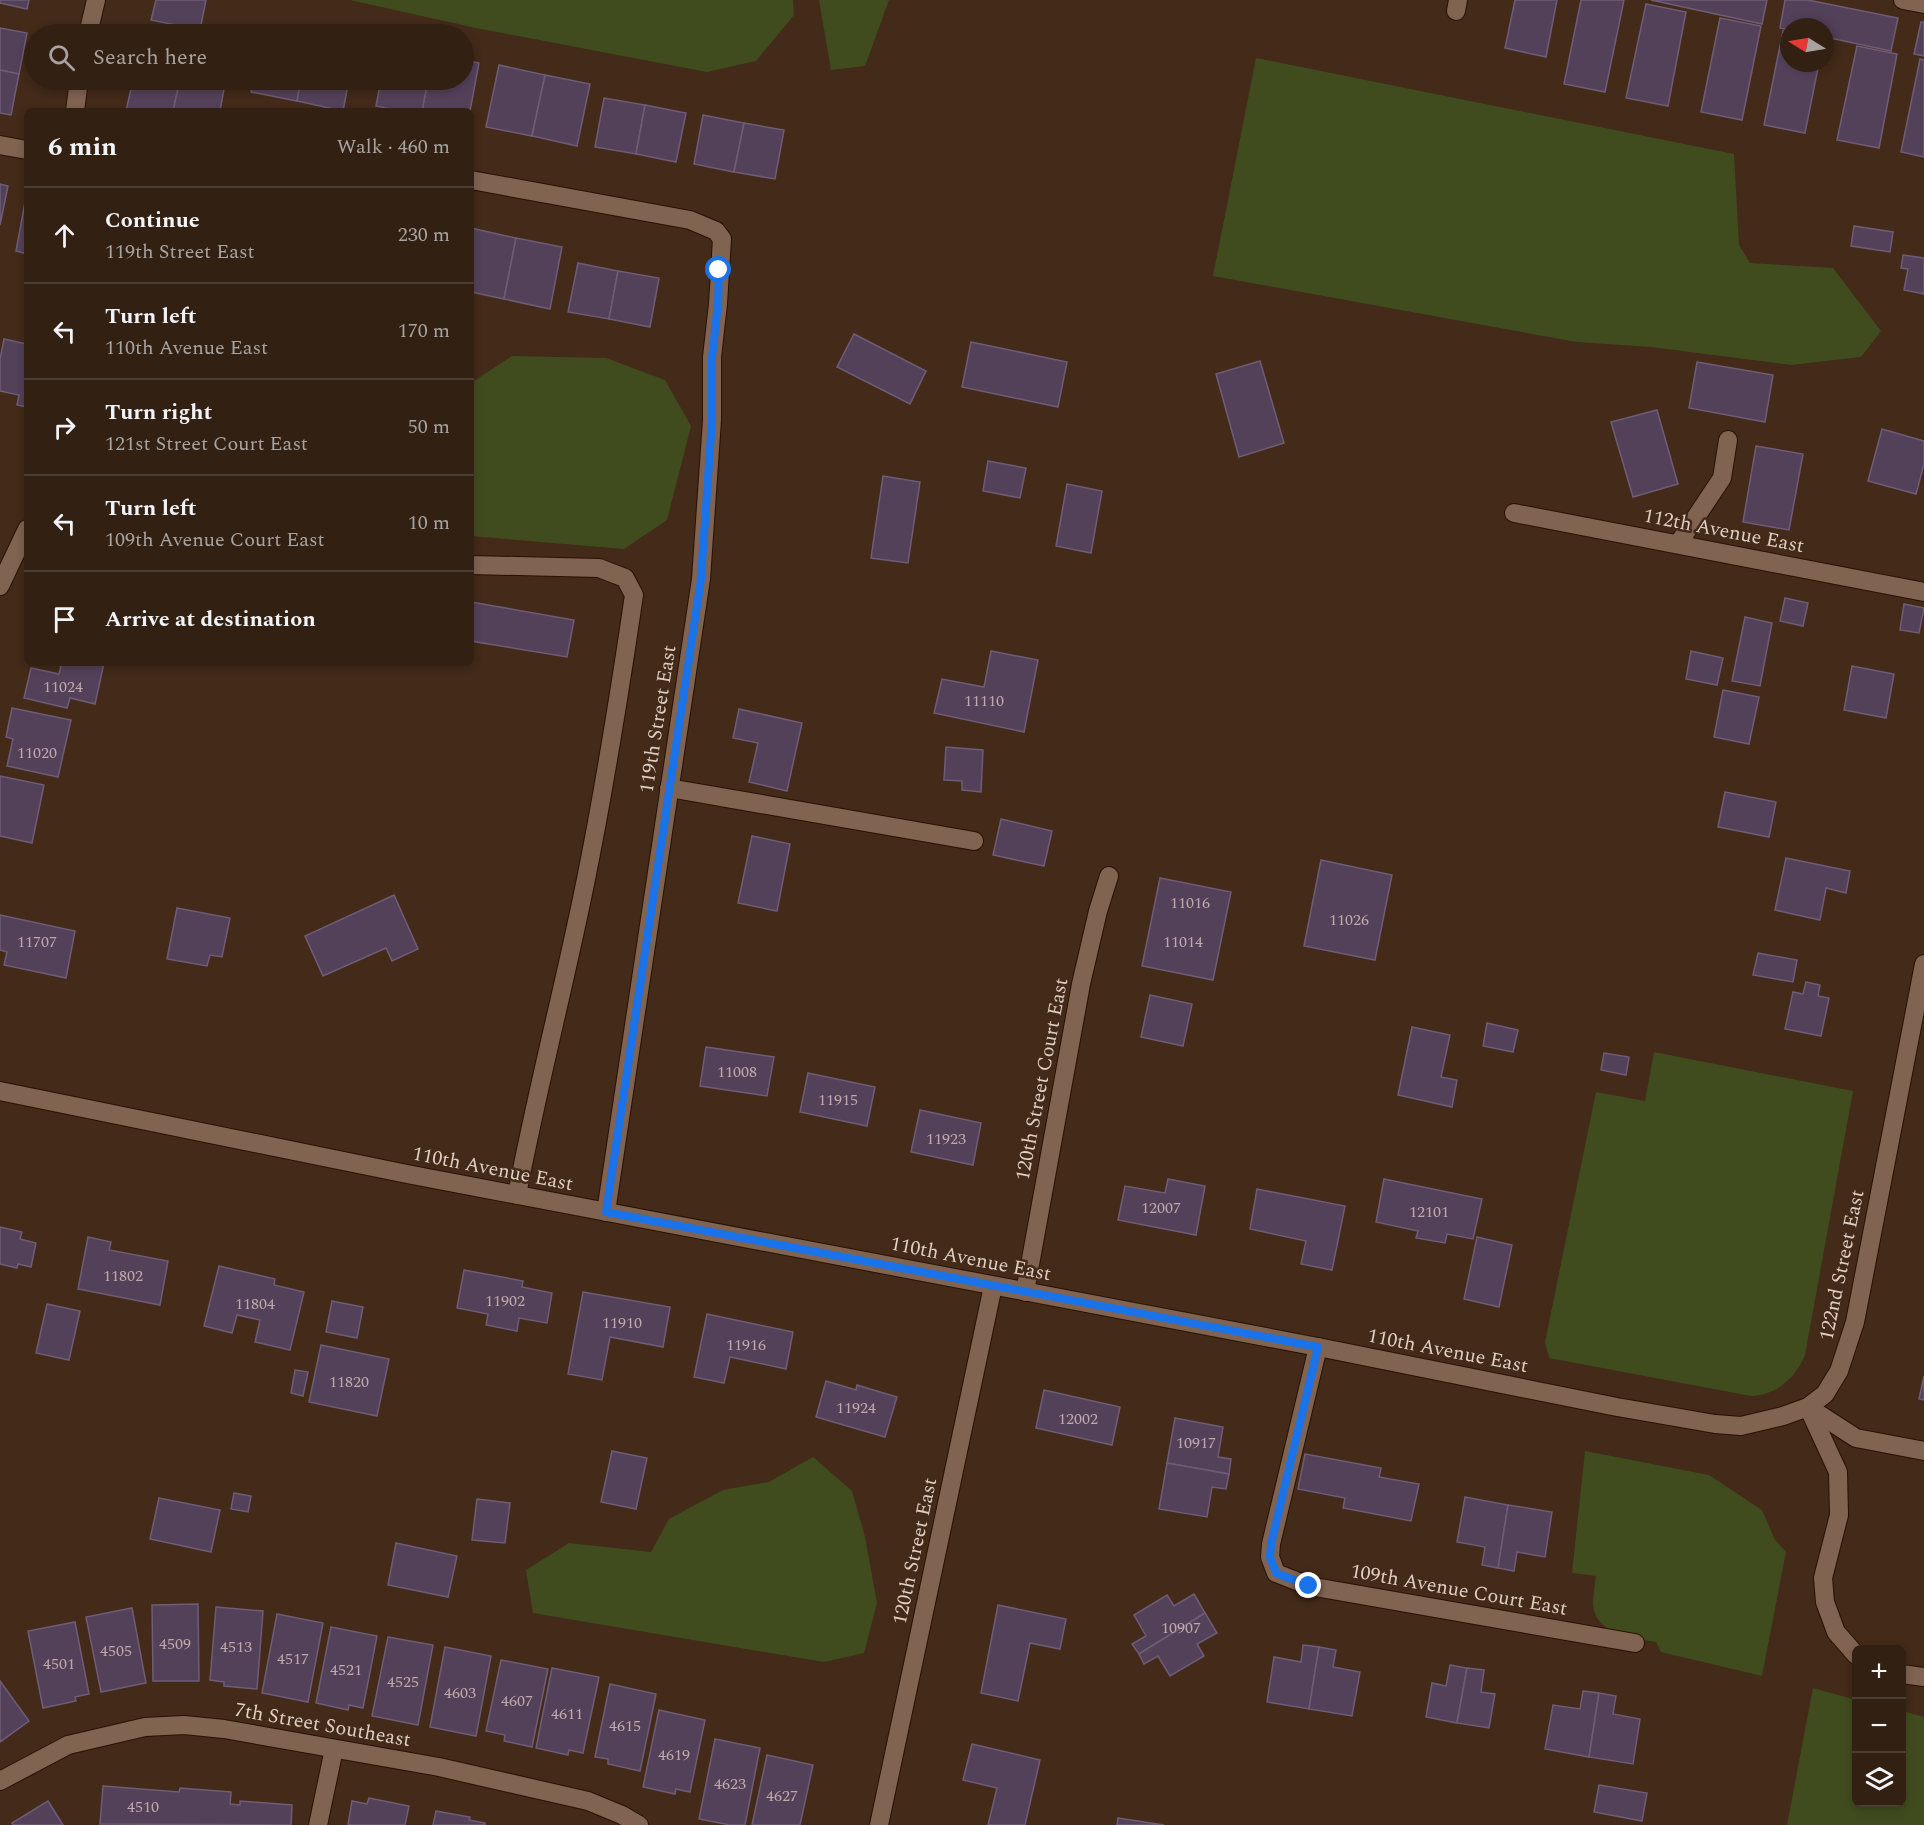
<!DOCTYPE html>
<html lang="en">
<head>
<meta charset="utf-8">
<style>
	body { margin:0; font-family:Spectral,serif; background:#3d2d21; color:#f1f3f6 }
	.controls { position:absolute; right:18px; bottom:18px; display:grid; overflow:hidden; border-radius:9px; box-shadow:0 3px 9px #0003 }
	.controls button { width:54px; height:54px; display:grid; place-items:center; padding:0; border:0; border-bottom:2px solid #4d3e33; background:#322013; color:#f1f3f6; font:30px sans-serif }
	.compass { position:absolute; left:1780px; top:18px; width:54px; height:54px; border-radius:50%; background:#322013; box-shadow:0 3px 9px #0003; rotate:281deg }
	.stop { position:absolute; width:18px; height:18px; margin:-14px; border:4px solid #1a73e8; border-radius:50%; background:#fff }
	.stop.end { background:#1a73e8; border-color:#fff; box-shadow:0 2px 6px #0008 }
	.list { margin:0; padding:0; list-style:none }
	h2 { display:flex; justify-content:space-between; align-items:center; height:78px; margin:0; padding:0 24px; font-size:26px }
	h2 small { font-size:20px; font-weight:400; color:#a8a3a0 }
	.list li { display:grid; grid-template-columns:39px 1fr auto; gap:18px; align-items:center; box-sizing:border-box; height:96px; padding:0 24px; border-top:2px solid #4d3e33 }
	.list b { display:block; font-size:22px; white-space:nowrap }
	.list p { margin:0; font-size:20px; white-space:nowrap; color:#a8a3a0 }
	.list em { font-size:20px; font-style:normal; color:#a8a3a0 }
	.icon { flex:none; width:33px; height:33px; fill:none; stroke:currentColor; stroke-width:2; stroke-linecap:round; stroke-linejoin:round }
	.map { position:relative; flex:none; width:1924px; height:1825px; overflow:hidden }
	.search { position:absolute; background:#322013; box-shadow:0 3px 9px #0003; left:24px; top:24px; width:450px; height:66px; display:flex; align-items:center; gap:15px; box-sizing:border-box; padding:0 21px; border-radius:33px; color:#a8a3a0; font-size:22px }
	.panel { position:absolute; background:#322013; box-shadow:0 3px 9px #0003; left:24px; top:108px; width:450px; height:558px; border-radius:9px }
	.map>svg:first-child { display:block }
	.green { fill:#404c1e }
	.building { fill:#53415a; stroke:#6f5c77; stroke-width:1.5 }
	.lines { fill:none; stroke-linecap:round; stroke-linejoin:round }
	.minor-casing { stroke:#291203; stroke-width:20 }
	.minor { stroke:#806351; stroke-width:18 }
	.route { stroke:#1a73e8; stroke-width:8 }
	.labels { text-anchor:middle; stroke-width:5; stroke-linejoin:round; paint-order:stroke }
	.number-label { font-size:16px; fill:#bcabaa }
	.street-label { font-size:20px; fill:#dfcec4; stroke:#432a19 }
</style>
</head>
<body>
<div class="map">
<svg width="1924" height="1825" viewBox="0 0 1924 1825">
	<rect width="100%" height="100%" fill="#432a19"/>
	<g class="green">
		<polygon points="350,0 793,0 794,15 756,61 707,72 476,28"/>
		<polygon points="819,0 889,0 865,66 831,70"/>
		<polygon points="1256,58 1734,154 1739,245 1750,263 1833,268 1881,331 1861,357 1791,365 1651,347 1577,342 1213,276"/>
		<polygon points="512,356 606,358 665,380 691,426 667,520 624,549 471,536 471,383"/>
		<path d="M1654,1052L1853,1091L1805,1355C1796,1378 1776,1395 1751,1396L1549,1358L1545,1342L1596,1092L1645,1101Z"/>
		<path d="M1585,1451L1709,1475L1762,1510L1775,1540L1786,1552L1762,1676L1661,1652L1656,1642C1634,1638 1595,1635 1593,1604C1593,1595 1595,1585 1596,1576L1572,1573Z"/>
		<polygon points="813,1457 852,1491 865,1537 877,1603 864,1653 824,1662 533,1613 526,1570 569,1543 651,1552 669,1519 723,1490 769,1482"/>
		<polygon points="1813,1688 1856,1700 1856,1802 1902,1802 1902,1711 1924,1717 1924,1825 1787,1825"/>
	</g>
	<g class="building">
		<polygon points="0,0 29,0 27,9 0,3"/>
		<polygon points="156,0 206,0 200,30 151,20"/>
		<polygon points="1515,0 1557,0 1546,57 1505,48"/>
		<polygon points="1581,0 1624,0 1605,92 1564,84"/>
		<polygon points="1651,0 1767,0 1762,24"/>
		<polygon points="1785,0 1808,0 1898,18 1891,51 1825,37 1825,27 1789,27 1789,30 1780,28"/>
		<polygon points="1646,4 1686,12 1668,106 1626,98"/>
		<polygon points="1720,18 1761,26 1742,120 1701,112"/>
		<polygon points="1921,22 1924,22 1924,56 1914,54"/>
		<polygon points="0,28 27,33 19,74 0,70"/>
		<polygon points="264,31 283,34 263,34"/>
		<polygon points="1783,31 1789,32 1789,63 1819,63 1805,133 1764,125"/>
		<polygon points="1857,46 1897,54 1879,148 1837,140"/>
		<polygon points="1920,59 1924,60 1924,157 1901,152"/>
		<polygon points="464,60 479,63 470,111 422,111 428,80 464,80"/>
		<polygon points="499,65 545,75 532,136 486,127"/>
		<polygon points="0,70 19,74 11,115 0,113"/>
		<polygon points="545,75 590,84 577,146 532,136"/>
		<polygon points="133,80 180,80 173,111 126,111"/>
		<polygon points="180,80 224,89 220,111 173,111"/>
		<polygon points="254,80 301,80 297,101 251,92"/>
		<polygon points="301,80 349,80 343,111 297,101"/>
		<polygon points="381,80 428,80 422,111 401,111 376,106"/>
		<polygon points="604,98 645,105 636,154 595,147"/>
		<polygon points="645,105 686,113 676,162 636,154"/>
		<polygon points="703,115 744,123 734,172 694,164"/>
		<polygon points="744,123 784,130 775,179 734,172"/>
		<polygon points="0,184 8,186 0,225"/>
		<polygon points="25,202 27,203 27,254 16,251"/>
		<polygon points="1854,226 1893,232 1890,252 1851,246"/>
		<polygon points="471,228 516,238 504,299 471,292"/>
		<polygon points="516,238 562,247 550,309 504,299"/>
		<polygon points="1903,255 1924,258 1924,294 1904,290 1908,269 1901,268"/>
		<polygon points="578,263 618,271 609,319 568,312"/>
		<polygon points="618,271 659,278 650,327 609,319"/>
		<polygon points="854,334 926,371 910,404 837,367"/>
		<polygon points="4,339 27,344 27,407 17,405 19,395 0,391 0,359"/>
		<polygon points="971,342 1067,362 1058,407 962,387"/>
		<polygon points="1260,361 1284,443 1239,457 1216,374"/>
		<polygon points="1697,362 1773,375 1765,422 1689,408"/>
		<polygon points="1657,410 1678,484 1633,497 1611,422"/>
		<polygon points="1882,429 1924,441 1924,464 1916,494 1868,481"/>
		<polygon points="1756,446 1803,454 1789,530 1743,522"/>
		<polygon points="988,461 1026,468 1020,498 983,491"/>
		<polygon points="883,476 920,482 908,563 871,558"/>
		<polygon points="1067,484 1102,491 1091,553 1056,546"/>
		<polygon points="1785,598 1808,603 1803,626 1780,621"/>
		<polygon points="471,602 574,620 567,657 471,641"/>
		<polygon points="1904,604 1924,608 1919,633 1900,630"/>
		<polygon points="1745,617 1772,623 1760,686 1732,681"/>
		<polygon points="991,651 1038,660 1024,732 934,713 942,679 984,687"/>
		<polygon points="1691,651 1723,658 1717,685 1686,679"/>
		<polygon points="51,663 104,663 95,704 70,698 67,708 24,698 31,668 59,674 61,666"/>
		<polygon points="1852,666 1894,674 1886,718 1844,710"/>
		<polygon points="1723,690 1759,697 1749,744 1714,737"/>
		<polygon points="12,708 71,720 58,777 7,766 13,739 6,737"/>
		<polygon points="739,709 802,723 787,791 749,782 758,743 733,738"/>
		<polygon points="946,747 983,750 981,792 962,790 962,781 944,780"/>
		<polygon points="0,776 44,785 32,843 0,836"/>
		<polygon points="1725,792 1776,802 1769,837 1718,827"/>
		<polygon points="1001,819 1052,831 1044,866 993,855"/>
		<polygon points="752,836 790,844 777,911 738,903"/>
		<polygon points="1786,858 1850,871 1846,893 1826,888 1820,920 1775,910"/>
		<polygon points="1321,860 1392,875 1375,960 1304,946"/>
		<polygon points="1160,878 1231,892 1213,980 1142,966"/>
		<polygon points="394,895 418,949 392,961 386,948 323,976 305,936"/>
		<polygon points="177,908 230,918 222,957 210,955 207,966 167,959"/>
		<polygon points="0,915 75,931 66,978 4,965 7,952 0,950"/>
		<polygon points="1758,953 1797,960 1793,982 1753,975"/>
		<polygon points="1806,982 1820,985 1818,996 1829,998 1821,1036 1785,1029 1793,992 1803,994"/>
		<polygon points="1150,995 1192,1004 1183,1046 1141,1037"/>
		<polygon points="1487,1023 1518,1030 1513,1052 1483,1046"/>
		<polygon points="1412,1027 1450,1035 1441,1077 1457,1080 1452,1107 1398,1095"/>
		<polygon points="706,1047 774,1057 767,1096 700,1086"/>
		<polygon points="1604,1053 1629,1057 1626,1075 1601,1070"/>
		<polygon points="808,1073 875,1087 867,1126 800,1112"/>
		<polygon points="920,1110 981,1123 973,1165 911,1152"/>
		<polygon points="1168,1179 1205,1186 1196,1235 1118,1220 1125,1186 1165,1193"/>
		<polygon points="1384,1179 1482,1199 1473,1239 1447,1234 1445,1243 1416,1238 1418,1231 1376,1222"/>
		<polygon points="1257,1189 1345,1206 1332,1270 1301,1264 1306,1241 1250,1229"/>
		<polygon points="0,1227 22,1232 20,1239 36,1243 31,1267 18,1264 17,1268 0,1264"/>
		<polygon points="88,1237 111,1242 109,1250 168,1261 160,1305 78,1289"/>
		<polygon points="1477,1237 1512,1245 1499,1307 1464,1299"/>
		<polygon points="219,1266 275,1279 274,1285 304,1292 290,1350 255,1342 260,1320 237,1315 232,1333 204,1326"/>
		<polygon points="464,1270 523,1281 522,1287 552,1293 547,1323 519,1318 517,1331 486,1325 488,1314 457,1308"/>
		<polygon points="583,1292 670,1307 663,1347 610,1337 602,1380 568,1374"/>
		<polygon points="332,1301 363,1307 357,1338 326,1332"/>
		<polygon points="47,1304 80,1311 69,1360 36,1353"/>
		<polygon points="707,1314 793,1332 786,1369 730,1357 724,1383 694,1377"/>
		<polygon points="321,1345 389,1359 377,1416 309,1402"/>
		<polygon points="295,1370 308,1372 303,1396 291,1393"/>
		<polygon points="1924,1376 1924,1400 1919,1399"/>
		<polygon points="826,1381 856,1390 857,1385 897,1397 885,1437 816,1417"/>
		<polygon points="1044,1390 1120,1407 1112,1445 1036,1428"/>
		<polygon points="1175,1418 1223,1427 1218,1457 1231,1459 1229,1474 1167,1463"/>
		<polygon points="612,1451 647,1458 636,1509 601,1502"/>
		<polygon points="1305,1454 1381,1468 1379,1477 1419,1484 1411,1521 1343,1508 1345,1498 1298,1489"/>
		<polygon points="1167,1463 1229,1474 1226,1489 1212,1487 1207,1517 1159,1509"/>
		<polygon points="234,1493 251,1496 248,1512 231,1509"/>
		<polygon points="1465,1497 1508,1505 1498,1568 1482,1565 1485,1547 1457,1542"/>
		<polygon points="159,1498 220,1510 211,1552 150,1539"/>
		<polygon points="477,1499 510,1503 505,1543 472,1540"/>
		<polygon points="1508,1505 1552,1512 1545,1557 1517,1552 1514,1571 1498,1568"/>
		<polygon points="396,1543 457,1556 448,1597 388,1585"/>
		<polygon points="1194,1594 1205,1613 1139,1654 1132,1644 1146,1636 1134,1615 1167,1595 1174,1606"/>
		<polygon points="198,1604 199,1681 153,1681 152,1605"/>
		<polygon points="998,1605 1066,1619 1060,1649 1030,1643 1018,1701 981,1693"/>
		<polygon points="216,1607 263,1611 257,1689 224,1686 224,1682 210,1680"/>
		<polygon points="132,1608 146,1683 101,1692 86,1617"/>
		<polygon points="1205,1613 1217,1633 1197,1644 1204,1656 1170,1676 1158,1656 1144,1664 1139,1654"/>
		<polygon points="277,1614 323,1623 308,1702 262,1693"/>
		<polygon points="75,1622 89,1694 75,1697 76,1701 43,1708 28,1631"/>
		<polygon points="331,1627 377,1636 363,1708 349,1705 348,1710 316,1703"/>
		<polygon points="388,1637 433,1645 418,1725 372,1716"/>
		<polygon points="1303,1645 1319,1647 1309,1709 1267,1702 1274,1657 1301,1662"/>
		<polygon points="445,1647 491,1656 476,1736 430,1727"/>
		<polygon points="1319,1647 1336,1650 1333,1667 1360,1672 1352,1716 1309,1709"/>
		<polygon points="501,1660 548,1669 532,1747 504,1741 505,1735 486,1731"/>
		<polygon points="1450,1665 1467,1668 1457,1723 1426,1717 1432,1683 1446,1686"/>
		<polygon points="552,1668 599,1677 583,1753 569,1750 568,1755 536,1748"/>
		<polygon points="1467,1668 1484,1670 1481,1692 1495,1694 1489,1728 1457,1723"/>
		<polygon points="0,1681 29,1721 0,1742"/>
		<polygon points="610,1684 656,1694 640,1771 608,1764 608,1759 595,1757"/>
		<polygon points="1583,1691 1599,1693 1589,1757 1545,1749 1553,1705 1580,1709"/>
		<polygon points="1599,1693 1616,1696 1613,1714 1640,1719 1633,1764 1589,1757"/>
		<polygon points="659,1710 705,1720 690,1792 676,1789 675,1794 643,1787"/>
		<polygon points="715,1739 760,1748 745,1825 730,1825 699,1819"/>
		<polygon points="972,1744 1040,1760 1025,1825 988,1825 997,1788 963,1780"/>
		<polygon points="767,1755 813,1765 800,1825 752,1825"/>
		<polygon points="1599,1785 1647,1793 1642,1821 1594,1812"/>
		<polygon points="103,1786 179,1792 180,1788 231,1792 230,1804 240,1805 240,1801 292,1805 291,1825 100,1824"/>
		<polygon points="369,1798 409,1806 405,1825 348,1825 352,1801 367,1804"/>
		<polygon points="48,1801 63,1825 13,1825 12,1823"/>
		<polygon points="436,1811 470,1817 469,1820 485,1823 485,1825 433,1825"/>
		<polygon points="1118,1818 1164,1825 1117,1825"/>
	</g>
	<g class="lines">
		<defs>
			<g id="minor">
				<polyline points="1903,0 1924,4"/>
				<polyline points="1456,11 1458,0"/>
				<polyline points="88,34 96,0"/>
				<polyline points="75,111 79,80"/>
				<polyline points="0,145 27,150"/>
				<polyline points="471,180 690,220 716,231 722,239 718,304 712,357 712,420 701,579 606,1212"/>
				<polyline points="1514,513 1924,592"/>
				<polyline points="1678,544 1722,478 1728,440"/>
				<path d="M471,565L599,568L625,578L634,595C620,690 605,785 586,879C565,984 537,1089 517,1195"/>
				<polyline points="0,586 27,529"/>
				<polyline points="669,788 974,841"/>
				<polyline points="0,1091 407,1174 1318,1347 1617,1407 1715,1424 1741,1426 1783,1416 1808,1407 1825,1394 1839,1371 1855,1322 1924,964"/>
				<polyline points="1025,1292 1081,984 1098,911 1109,876"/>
				<polyline points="1318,1347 1271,1544 1270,1557 1276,1573 1309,1586 1635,1643"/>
				<polyline points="1808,1407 1838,1472 1839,1515 1823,1578 1825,1602 1836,1632 1856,1655"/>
				<polyline points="1808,1407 1856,1438 1924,1451"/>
				<polyline points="1902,1674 1924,1677"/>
				<polyline points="0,1781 68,1745 145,1727 184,1725 224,1729 439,1767 588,1801 622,1815 639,1825"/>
				<polyline points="318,1825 334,1749"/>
				<polyline points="879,1825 993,1286"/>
			</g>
		</defs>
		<use href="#minor" class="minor-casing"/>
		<use href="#minor" class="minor"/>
	</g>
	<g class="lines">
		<polyline class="route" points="719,270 718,304 712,357 712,420 701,579 606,1212 1318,1347 1271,1544 1270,1557 1276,1573 1309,1586"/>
	</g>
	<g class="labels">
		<g class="number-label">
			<text x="63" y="692">11024</text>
			<text x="984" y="706">11110</text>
			<text x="37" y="758">11020</text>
			<text x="1190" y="908">11016</text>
			<text x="1349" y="925">11026</text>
			<text x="37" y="947">11707</text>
			<text x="1183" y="947">11014</text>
			<text x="737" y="1077">11008</text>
			<text x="838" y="1105">11915</text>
			<text x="946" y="1144">11923</text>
			<text x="1161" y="1213">12007</text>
			<text x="1429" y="1217">12101</text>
			<text x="123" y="1281">11802</text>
			<text x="505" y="1306">11902</text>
			<text x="255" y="1309">11804</text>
			<text x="622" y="1328">11910</text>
			<text x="746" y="1350">11916</text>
			<text x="349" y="1387">11820</text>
			<text x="856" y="1413">11924</text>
			<text x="1078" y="1424">12002</text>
			<text x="1196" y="1448">10917</text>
			<text x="1181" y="1633">10907</text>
			<text x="175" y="1649">4509</text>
			<text x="236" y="1652">4513</text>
			<text x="116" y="1656">4505</text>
			<text x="293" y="1664">4517</text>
			<text x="59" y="1669">4501</text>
			<text x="346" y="1675">4521</text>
			<text x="403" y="1687">4525</text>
			<text x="460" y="1698">4603</text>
			<text x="517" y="1706">4607</text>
			<text x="567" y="1719">4611</text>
			<text x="625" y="1731">4615</text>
			<text x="674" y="1760">4619</text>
			<text x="730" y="1789">4623</text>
			<text x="782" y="1801">4627</text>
			<text x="143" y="1812">4510</text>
		</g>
		<g class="street-label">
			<text transform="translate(1724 530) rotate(11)" y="7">112th Avenue East</text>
			<text transform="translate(657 719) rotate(-81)" y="7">119th Street East</text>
			<text transform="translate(1041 1079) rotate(-79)" y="7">120th Street Court East</text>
			<text transform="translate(493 1168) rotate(11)" y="7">110th Avenue East</text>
			<text transform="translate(971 1258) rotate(11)" y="7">110th Avenue East</text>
			<text transform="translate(1841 1265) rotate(-78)" y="7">122nd Street East</text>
			<text transform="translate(1448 1350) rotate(11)" y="7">110th Avenue East</text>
			<text transform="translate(914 1551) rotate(-78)" y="7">120th Street East</text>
			<text transform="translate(1459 1589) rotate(10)" y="7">109th Avenue Court East</text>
			<text transform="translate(323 1724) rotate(10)" y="7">7th Street Southeast</text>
		</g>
	</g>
</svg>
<div class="controls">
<button>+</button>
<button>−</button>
<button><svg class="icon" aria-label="layers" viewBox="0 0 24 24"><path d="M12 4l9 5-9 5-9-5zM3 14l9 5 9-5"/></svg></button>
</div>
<svg class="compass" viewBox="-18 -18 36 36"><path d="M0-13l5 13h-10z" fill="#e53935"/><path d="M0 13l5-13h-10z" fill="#a8a3a0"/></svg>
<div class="stop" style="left:719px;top:270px"></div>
<div class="stop end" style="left:1309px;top:1586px"></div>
<div class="search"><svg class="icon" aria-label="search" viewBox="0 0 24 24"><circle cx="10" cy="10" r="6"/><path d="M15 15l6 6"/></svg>Search here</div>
<section class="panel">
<h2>6 min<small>Walk · 460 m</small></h2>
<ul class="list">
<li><svg class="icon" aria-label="ahead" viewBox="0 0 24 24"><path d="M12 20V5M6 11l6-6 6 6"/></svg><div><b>Continue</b><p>119th Street East</p></div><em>230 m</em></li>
<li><svg class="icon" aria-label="left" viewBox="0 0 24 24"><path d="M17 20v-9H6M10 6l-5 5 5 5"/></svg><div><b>Turn left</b><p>110th Avenue East</p></div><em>170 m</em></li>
<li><svg class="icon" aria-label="right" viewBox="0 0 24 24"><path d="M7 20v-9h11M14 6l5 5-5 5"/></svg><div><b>Turn right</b><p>121st Street Court East</p></div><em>50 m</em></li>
<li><svg class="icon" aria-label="left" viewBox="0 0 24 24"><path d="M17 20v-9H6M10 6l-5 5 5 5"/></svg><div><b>Turn left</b><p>109th Avenue Court East</p></div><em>10 m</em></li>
<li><svg class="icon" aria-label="arrive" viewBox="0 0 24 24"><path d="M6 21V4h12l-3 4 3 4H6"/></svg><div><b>Arrive at destination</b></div></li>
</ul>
</section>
</div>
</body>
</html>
